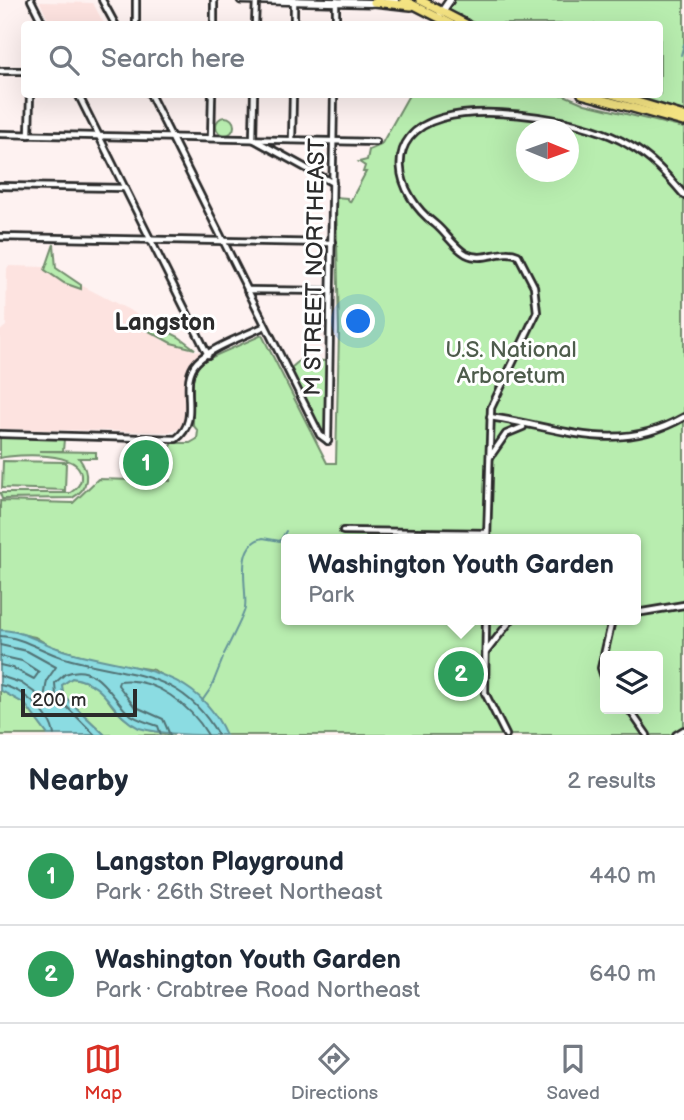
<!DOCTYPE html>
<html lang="en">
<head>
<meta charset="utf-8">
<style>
	body { margin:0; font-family:"Balsamiq Sans",sans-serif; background:#f6f6f7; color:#1f2937 }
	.controls { position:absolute; right:21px; bottom:21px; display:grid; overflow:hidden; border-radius:7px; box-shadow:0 7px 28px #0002 }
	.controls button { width:63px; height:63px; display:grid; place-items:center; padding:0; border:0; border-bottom:2px solid #e0e1e3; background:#fff; color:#1f2937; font:35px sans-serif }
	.compass { position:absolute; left:516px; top:119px; width:63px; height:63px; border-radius:50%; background:#fff; box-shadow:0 7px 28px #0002; rotate:91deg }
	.scale { position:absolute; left:21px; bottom:18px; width:116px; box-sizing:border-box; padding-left:7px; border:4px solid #2b2b2b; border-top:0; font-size:19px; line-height:24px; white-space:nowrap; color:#2b2b2b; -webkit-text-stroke:5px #fff; paint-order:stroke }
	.you { position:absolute; left:359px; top:322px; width:24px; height:24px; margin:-18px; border:5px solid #fff; border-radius:50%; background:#1a73e8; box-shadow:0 0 0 10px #1a73e833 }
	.badge { display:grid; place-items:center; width:46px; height:46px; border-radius:50%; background:#d93025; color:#fff; font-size:23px; font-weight:700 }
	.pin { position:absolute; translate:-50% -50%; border:4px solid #fff; box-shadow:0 2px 7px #0006 }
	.popup { position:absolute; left:281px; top:534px; width:360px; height:91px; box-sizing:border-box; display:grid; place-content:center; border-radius:7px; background:#fff; filter:drop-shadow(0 2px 5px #0005); font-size:23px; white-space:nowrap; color:#747a83 }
	.popup b { font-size:26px; color:#1f2937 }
	.popup::after { content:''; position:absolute; left:50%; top:100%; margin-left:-14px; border:14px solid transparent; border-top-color:#fff }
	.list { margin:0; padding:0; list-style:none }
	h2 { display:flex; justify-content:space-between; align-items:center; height:91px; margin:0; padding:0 28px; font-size:30px }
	h2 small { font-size:23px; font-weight:400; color:#747a83 }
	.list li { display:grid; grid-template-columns:46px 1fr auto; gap:21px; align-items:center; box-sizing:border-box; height:98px; padding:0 28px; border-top:2px solid #e0e1e3 }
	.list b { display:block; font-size:26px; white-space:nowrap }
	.list p { margin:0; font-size:23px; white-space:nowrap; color:#747a83 }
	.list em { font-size:23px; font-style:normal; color:#747a83 }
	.icon { flex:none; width:38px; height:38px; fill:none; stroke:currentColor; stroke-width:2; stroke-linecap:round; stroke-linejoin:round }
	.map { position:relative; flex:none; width:684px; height:735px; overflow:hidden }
	.search { position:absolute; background:#fff; box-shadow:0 7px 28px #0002; left:21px; right:21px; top:21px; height:77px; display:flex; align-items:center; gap:18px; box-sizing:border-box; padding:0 24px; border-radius:7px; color:#747a83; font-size:26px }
	.sheet { height:287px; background:#fff }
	nav { display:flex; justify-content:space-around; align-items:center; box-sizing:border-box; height:98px; border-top:2px solid #e0e1e3; background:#fff; font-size:19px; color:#747a83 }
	nav a { display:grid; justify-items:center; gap:4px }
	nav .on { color:#d93025 }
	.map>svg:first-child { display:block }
	.built { fill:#fde3e0 }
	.green { fill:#b8edaf; stroke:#728c6d; stroke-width:2; fill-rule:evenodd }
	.water { fill:#8bdce2; stroke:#659599; stroke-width:2 }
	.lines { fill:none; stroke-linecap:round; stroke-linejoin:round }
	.shore { stroke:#517274; stroke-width:2 }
	.stream { stroke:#659599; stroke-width:2 }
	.street-casing { stroke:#2b2b2b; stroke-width:10 }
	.secondary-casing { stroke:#2b2b2b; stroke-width:11 }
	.primary-casing { stroke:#2b2b2b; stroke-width:12 }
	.street { stroke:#fff; stroke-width:4.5 }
	.secondary { stroke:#fff; stroke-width:6 }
	.primary { stroke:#f4e382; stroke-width:7 }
	.labels { text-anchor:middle; stroke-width:6; stroke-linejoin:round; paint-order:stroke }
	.street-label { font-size:23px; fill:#2b2b2b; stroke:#fff }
	.park-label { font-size:23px; fill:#4e5c4c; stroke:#fff }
	.neighbourhood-label { font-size:24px; font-weight:bold; fill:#2b2b2b; stroke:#fff }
</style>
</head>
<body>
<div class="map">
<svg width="684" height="735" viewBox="0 0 684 735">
	<rect width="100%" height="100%" fill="#fef2f1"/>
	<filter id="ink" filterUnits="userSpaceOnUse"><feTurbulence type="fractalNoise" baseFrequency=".0143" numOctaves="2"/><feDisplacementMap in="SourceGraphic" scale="14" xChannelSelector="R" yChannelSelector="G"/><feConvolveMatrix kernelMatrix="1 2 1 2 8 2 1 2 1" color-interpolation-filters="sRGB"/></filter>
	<g filter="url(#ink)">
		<g class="built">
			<polygon points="40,2 93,3 104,24 50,24"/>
			<polygon points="10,266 46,267 133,312 154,326 162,340 201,352 187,370 184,423 181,428 170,432 0,429 0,331 6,326 7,268"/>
		</g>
		<g class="green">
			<polygon points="455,0 684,0 684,111 627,95 660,94 660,24 476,24 448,10"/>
			<path d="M409,95H564L585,104L684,128V735H226L213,714L154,670L103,662L50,646L35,637L0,630V501L73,503L98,479L170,481L171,443H190L197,439L198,431L193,425V377L197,368L203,361L262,335L327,463H336L339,331L336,197L347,198L350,202L366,172H363L365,166L359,162L367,160L369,150L381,145ZM526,130H568V172H526ZM286,539H636V620H286ZM605,656H658V709H605Z"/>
			<circle cx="225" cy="126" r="9"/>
			<polygon points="54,244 56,268 81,285 81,289 64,283 45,270"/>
			<polygon points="147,321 179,337 195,349 171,343 138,325"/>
			<polygon points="300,360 326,361 325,431 321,431 290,369"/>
			<path d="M0,437L64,439L63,451H39L96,452V458H79C90,473 89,489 72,498L2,499L0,493H70C76,489 82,484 81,475C80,451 18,454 0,458Z"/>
			<polygon points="127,449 168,449 168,477 127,476"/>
			<polygon points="3,461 66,462 65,490 2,488"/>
			<path d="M72,678C111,685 101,702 127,720C142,731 157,731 174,735H105L63,695L62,685Z"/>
			<polygon points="0,690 25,704 48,735 0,735"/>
		</g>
		<path class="water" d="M0,630C24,630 44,645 66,651C128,669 196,665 226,735C199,735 164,735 139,728C109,714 109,683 72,678L62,685L63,695L105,735H48L25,704L0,690Z"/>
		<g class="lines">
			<g class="shore">
				<path d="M0,636C22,637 40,650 61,657C126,677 180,667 218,735"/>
				<polyline points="0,645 27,651 56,667 47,680 44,699 21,683 0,676"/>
				<polyline points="0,656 22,661 39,672 34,679 13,668 0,665"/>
				<path d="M0,685C21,688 51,713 54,735"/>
				<path d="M95,735L56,696L55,683L65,674C96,661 110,695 127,712C136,720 147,722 158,726L161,735"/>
				<path d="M170,735L163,719L134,706L118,685L119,681C154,676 191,706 208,735"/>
			</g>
			<g class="stream">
				<polyline points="681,55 684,44"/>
				<path d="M224,654C228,646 245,613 245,608C248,589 233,545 263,538L280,541L286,531"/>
				<polyline points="202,701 211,688 223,658"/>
			</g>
			<defs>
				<g id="street">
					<polyline points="31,0 43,24"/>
					<polyline points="102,0 115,24"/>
					<polyline points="136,24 136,0"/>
					<polyline points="214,24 214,0"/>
					<polyline points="255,24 256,0"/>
					<polyline points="294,24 294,1"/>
					<polyline points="336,24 336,1"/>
					<polyline points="0,71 24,71"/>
					<polyline points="78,94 208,355"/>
					<polyline points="150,94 320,435 328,441"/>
					<polyline points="254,94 253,139 333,183"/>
					<polyline points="0,134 376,142"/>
					<polyline points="29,135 30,94"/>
					<polyline points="211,138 212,94"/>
					<polyline points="292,140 293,94"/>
					<polyline points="0,186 125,188"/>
					<polyline points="0,237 332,243"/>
					<polyline points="247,290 331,291"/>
					<path d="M490,417C560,427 616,456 684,417"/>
					<path d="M0,434L176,439C203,419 177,383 197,362C210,348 247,335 265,326"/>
					<polyline points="328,441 334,94"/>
					<polyline points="490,457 506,434 523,427"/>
					<polyline points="343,531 487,533"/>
					<path d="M487,539L491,408L537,312L534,286L518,255C501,248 484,263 466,254C454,247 446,233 435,224C395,194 381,135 442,118C491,105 586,119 629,145C651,157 668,176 684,195"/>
					<polyline points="636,613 684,605"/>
					<polyline points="486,620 485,693 506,735"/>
					<polyline points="486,652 511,620"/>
					<polyline points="605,680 601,668 612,620"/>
					<polyline points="629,709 647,735"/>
					<polyline points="676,735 684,730"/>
				</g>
				<g id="secondary">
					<polyline points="241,0 370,3 395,0"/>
					<polyline points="441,13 450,0"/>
				</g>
				<g id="primary">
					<polyline points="404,0 451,24"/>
					<polyline points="420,0 466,24"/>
					<polyline points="374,2 411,6"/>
					<polyline points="582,94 684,122"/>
					<polyline points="611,94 684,116"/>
				</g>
			</defs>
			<use href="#street" class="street-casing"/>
			<use href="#secondary" class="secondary-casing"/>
			<use href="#primary" class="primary-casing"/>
			<use href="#street" class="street"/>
			<use href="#secondary" class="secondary"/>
			<use href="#primary" class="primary"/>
		</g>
	</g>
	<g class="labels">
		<g class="street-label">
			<text transform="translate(314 267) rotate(-89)" y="8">M STREET NORTHEAST</text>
		</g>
		<g class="park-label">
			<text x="511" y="357">U.S. National<tspan x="511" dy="26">Arboretum</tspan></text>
		</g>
		<g class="neighbourhood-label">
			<text x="165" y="330">Langston</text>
		</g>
	</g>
</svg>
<div class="controls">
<button><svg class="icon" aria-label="layers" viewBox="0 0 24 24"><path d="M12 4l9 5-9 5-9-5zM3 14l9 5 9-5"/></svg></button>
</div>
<svg class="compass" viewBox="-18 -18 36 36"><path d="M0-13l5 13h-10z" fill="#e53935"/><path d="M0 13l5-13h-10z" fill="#747a83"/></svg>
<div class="scale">200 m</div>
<div class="you"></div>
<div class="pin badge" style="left:146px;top:463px;background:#2e9e5b">1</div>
<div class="pin badge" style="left:461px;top:674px;background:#2e9e5b">2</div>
<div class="popup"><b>Washington Youth Garden</b>Park</div>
<div class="search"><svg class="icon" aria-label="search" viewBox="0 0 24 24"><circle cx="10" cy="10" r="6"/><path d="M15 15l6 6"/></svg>Search here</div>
</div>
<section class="sheet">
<h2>Nearby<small>2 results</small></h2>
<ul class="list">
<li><span class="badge" style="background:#2e9e5b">1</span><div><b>Langston Playground</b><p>Park · 26th Street Northeast</p></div><em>440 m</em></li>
<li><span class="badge" style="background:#2e9e5b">2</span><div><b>Washington Youth Garden</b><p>Park · Crabtree Road Northeast</p></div><em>640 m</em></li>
</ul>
</section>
<nav>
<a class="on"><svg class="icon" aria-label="map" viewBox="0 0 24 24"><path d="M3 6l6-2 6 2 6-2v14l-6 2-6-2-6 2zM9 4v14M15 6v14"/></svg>Map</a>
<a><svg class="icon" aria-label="directions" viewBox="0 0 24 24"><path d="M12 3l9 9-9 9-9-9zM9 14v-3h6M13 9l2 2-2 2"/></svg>Directions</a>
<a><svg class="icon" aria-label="saved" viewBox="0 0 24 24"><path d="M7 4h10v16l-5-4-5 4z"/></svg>Saved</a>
</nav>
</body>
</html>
